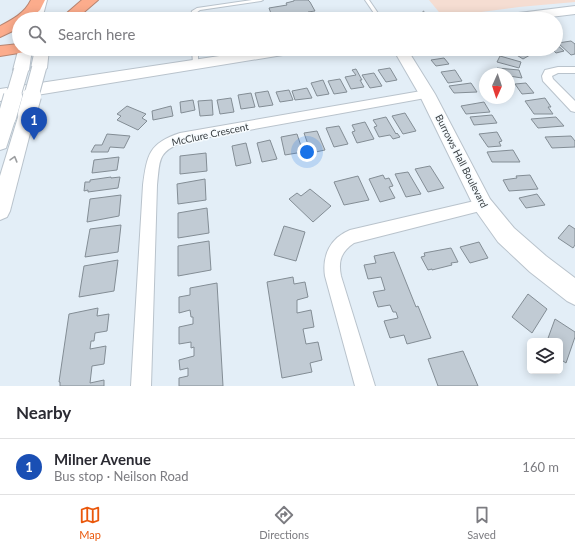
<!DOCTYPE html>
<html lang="en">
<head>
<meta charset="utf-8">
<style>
	body { margin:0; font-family:Lato,sans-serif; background:#f7f7f7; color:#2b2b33 }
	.controls { position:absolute; right:12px; bottom:12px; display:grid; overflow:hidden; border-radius:6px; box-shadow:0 2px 10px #0003 }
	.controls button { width:36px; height:36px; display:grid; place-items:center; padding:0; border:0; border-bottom:1px solid #e1e1e2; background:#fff; color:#2b2b33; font:20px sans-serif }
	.compass { position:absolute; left:479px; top:68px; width:36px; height:36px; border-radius:50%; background:#fff; box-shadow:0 2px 10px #0003; rotate:183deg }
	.you { position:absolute; left:307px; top:152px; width:14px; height:14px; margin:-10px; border:3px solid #fff; border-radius:50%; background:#1a73e8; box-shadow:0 0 0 6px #1a73e833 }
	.badge { display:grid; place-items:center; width:26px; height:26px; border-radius:50%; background:#ea580c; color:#fff; font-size:13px; font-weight:700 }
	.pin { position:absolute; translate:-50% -33px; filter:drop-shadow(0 1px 2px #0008) }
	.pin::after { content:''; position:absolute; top:21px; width:14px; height:12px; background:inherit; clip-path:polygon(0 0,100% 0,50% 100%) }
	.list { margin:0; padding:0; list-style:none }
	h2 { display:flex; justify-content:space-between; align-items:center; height:52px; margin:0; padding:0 16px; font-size:17px }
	h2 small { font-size:13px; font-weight:400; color:#7c7c81 }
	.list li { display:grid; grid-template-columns:26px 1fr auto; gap:12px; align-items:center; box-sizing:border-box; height:56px; padding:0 16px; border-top:1px solid #e1e1e2 }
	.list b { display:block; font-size:15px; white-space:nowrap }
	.list p { margin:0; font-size:13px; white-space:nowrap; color:#7c7c81 }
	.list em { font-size:13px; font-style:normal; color:#7c7c81 }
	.icon { flex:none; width:22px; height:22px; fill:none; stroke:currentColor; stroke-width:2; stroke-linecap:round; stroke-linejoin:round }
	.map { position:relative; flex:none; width:575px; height:386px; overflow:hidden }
	.search { position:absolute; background:#fff; box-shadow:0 2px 10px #0003; left:12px; right:12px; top:12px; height:44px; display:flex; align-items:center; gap:10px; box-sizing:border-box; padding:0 14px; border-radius:22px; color:#7c7c81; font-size:15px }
	.sheet { height:108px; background:#fff }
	nav { display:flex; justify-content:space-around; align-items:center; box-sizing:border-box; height:56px; border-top:1px solid #e1e1e2; background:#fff; font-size:11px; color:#7c7c81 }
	nav a { display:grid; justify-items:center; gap:2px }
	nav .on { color:#ea580c }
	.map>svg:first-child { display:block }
	.industrial { fill:#f5ddd2 }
	.building { fill:#c1cbd4; stroke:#838d95 }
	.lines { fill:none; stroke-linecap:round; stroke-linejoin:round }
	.lane-casing { stroke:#b9c3cc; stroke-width:2 }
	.street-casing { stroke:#b9c3cc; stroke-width:2 }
	.secondary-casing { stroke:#b9c3cc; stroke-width:2 }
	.highway-casing { stroke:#b88672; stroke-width:2 }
	.path { stroke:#9fa7ae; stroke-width:2; stroke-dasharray:1.5 2; stroke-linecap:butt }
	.lane { fill:#fff; fill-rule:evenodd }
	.street { fill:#fff; fill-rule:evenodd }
	.secondary { fill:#fff; fill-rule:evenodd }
	.highway { fill:#fcac8c; fill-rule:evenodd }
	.secondary-bridge-far1-casing { stroke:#b9c3cc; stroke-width:16; stroke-linecap:butt }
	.secondary-bridge-casing { stroke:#b9c3cc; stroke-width:20; stroke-linecap:butt }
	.secondary-bridge-far1 { stroke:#fff; stroke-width:14 }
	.secondary-bridge { stroke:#fff; stroke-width:18 }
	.oneway { stroke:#9c9ea0 }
	.labels { text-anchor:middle; stroke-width:3; stroke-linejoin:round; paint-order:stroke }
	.street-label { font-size:10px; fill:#393e41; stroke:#f6fbfe }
</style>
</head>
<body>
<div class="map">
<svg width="575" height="386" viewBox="0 0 575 386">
	<rect width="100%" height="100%" fill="#e3eef7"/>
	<polygon class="industrial" points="429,0 575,0 575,2 519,7 443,17"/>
	<g class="building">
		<polygon points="294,0 308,0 310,2 315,11 308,12 312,19 273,19 269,8 287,5 286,3 294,1"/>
		<polygon points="571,41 575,44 575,54 571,55 558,43"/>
		<polygon points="556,44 564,51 556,53 552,49 556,49"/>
		<polygon points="426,49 440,49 442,51 429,53"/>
		<polygon points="507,49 520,49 530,55 523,59"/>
		<polygon points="530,49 540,49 544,52 536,54"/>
		<polygon points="500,56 521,62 519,68 497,62"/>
		<polygon points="444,58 449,64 436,66 431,60"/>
		<polygon points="390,68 397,80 386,82 378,70"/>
		<polygon points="497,68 519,70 522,78 509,76 509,74 499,74"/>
		<polygon points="356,69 362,80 360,80 364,87 351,89 345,77 356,75 352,70"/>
		<polygon points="455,70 462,81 448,83 441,72"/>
		<polygon points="374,73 382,86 370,88 362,75"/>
		<polygon points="340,79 347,92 334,94 328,81"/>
		<polygon points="323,80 329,94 317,96 311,83"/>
		<polygon points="471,83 477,92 454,93 449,86"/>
		<polygon points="526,83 534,93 522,94 515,84"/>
		<polygon points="307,88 312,98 295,100 292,91"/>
		<polygon points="289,90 293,100 280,102 276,92"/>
		<polygon points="268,91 273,105 259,107 255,93"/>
		<polygon points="251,93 255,107 241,109 238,95"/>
		<polygon points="231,98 234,112 220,114 217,100"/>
		<polygon points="545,98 551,107 548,107 553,114 534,114 525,101"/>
		<polygon points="193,100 195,110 181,113 180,102"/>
		<polygon points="212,100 213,115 200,116 198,101"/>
		<polygon points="484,102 490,112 466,114 461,106"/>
		<polygon points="127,106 146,114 142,118 147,121 138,130 117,120 121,116 117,114"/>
		<polygon points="171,106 173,116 153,120 152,111"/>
		<polygon points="405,113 416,131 403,134 392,116"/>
		<polygon points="492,115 497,123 474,125 470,117"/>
		<polygon points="386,117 396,134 397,133 400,137 393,139 390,135 379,137 374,127 377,126 373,120"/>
		<polygon points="556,117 564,126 538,128 531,119"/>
		<polygon points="365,122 374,139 357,143 352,132 355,131 352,125"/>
		<polygon points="339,126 348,144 334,147 326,128"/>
		<polygon points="317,131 325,150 311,153 304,133"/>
		<polygon points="497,132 502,141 499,142 501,146 488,147 479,134"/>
		<polygon points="107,134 130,136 124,148 110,147 108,152 91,152 95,145 102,145"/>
		<polygon points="297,134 303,152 285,155 281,137"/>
		<polygon points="571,136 575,141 575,147 552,148 545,137"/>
		<polygon points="270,140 277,159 262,162 257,143"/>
		<polygon points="246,143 251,163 236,166 232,146"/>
		<polygon points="513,150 520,162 492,162 487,152"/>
		<polygon points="206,153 207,171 180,174 180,156"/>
		<polygon points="119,157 117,170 92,173 94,160"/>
		<polygon points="430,166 444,188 428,192 415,169"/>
		<polygon points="408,172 421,194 406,197 395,174"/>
		<polygon points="383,175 385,179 389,178 393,186 389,187 395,198 380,202 369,179"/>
		<polygon points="530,175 538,189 509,191 503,180 517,178 516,176"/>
		<polygon points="358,176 369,200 344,205 334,182"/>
		<polygon points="111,177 111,178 120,177 118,188 88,192 88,190 84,191 85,182 90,182 90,180"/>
		<polygon points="205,179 206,200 178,204 177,184"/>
		<polygon points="310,189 331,206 313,222 289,199 297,193 301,196"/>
		<polygon points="537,194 545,205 526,208 519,198"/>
		<polygon points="121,195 119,216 87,222 90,199"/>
		<polygon points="207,208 209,233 178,238 178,213"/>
		<polygon points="121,225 118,252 85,257 90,229"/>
		<polygon points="569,225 575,229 575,245 573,248 558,238"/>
		<polygon points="284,226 305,232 296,261 274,255"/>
		<polygon points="209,241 211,270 178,276 178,246"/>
		<polygon points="479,242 488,258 470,263 460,247"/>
		<polygon points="451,248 458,262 451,263 452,265 432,270 432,269 428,270 421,257 425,256 424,253"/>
		<polygon points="394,252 416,307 418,306 431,338 407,344 404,335 390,338 384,321 398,318 396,312 393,312 390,305 378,307 373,292 385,290 381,277 368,279 364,265 376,263 374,256"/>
		<polygon points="118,260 114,291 79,297 84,266"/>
		<polygon points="293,277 294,284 305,282 308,297 297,300 297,313 311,310 314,327 303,329 306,344 318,342 322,360 310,363 312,372 282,378 267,282"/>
		<polygon points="217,283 223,386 179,386 179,378 188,376 188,368 180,370 179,360 194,356 194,347 191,348 191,342 179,344 179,327 193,324 193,317 191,317 190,310 179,313 179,297 190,295 190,288"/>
		<polygon points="528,294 547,309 532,333 512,317"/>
		<polygon points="98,308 97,316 109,314 107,331 95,333 94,341 91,341 90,349 106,346 104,364 92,366 90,383 104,380 104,386 60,386 60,382 59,382 69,314"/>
		<polygon points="555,319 575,332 575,337 566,363 560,359 560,341 547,341"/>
		<polygon points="463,351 478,386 438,386 428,359"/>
	</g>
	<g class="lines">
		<defs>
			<g id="lane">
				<polygon points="252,0 263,0 261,1 200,10 196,13 194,19 190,19 192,11 197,8"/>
				<polygon points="365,0 369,0 382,19 378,19"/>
				<polygon points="192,49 198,49 198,65 196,66 193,64"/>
			</g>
			<g id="street">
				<polygon points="558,67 575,67 575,73 558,73 552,76 553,79 575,101 575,112 571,111 543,81 542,76 545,70"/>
				<path d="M427,90L431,91L433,94L431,97L182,142C157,153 160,160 157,185L151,386H131L143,185C147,155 149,143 180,133Z"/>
				<path d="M483,199L488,201L490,205L488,209L354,243C341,252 338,261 341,276L375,386H355L325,276C322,256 330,238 350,230Z"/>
			</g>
			<g id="secondary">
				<polygon points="35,0 47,0 42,19 28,19"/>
				<polygon points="575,6 575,14 534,19 496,19 498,16 503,15"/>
				<polygon points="19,47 19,49 32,49 29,70 26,73 21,75 16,73 13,70"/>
				<polygon points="35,49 49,49 47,68 44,71 39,73 34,71 31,68"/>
				<polygon points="266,49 302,49 300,52 295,53 0,101 0,89"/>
				<polygon points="393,49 407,49 435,94 490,199 514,228 546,256 575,278 575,305 567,301 530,272 498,242 476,211 419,94"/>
				<polygon points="27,108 33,110 35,114 10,211 7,217 0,220 0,176 19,114 21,110"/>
				<polygon points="7,111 13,113 16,117 6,148 0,150 0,114"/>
			</g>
			<g id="highway">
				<path d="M31,0H45L40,10L30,19H19V28L0,37V26C12,20 25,13 31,0Z"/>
				<polygon points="82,0 98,0 76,19 60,19"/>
				<polygon points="19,44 19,49 27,49 25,52 0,56 0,46"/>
			</g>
		</defs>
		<use href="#lane" class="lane-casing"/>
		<use href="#street" class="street-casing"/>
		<use href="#secondary" class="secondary-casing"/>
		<use href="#highway" class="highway-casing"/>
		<polyline class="path" points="423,11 429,19"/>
		<use href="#lane" class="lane"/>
		<use href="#street" class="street"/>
		<use href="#secondary" class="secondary"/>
		<use href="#highway" class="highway"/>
		<defs>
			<g id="secondary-bridge-far1">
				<polyline points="13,97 21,70"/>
				<polyline points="31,97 39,68"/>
			</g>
			<g id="secondary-bridge">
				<polyline points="27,114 32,96"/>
				<polyline points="7,117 13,96"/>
			</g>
		</defs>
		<use href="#secondary-bridge-far1" class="secondary-bridge-far1-casing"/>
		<use href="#secondary-bridge" class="secondary-bridge-casing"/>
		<use href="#secondary-bridge-far1" class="secondary-bridge-far1"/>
		<use href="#secondary-bridge" class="secondary-bridge"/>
	</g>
	<defs><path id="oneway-chevron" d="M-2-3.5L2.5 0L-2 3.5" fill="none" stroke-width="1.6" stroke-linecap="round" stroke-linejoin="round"/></defs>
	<use class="oneway" href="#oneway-chevron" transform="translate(14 159) rotate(-74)"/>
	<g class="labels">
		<g class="street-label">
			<text transform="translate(210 134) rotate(-12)" y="4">McClure Crescent</text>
			<text transform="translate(462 161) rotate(63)" y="4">Burrows Hall Boulevard</text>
		</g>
	</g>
</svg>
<div class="controls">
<button><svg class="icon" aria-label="layers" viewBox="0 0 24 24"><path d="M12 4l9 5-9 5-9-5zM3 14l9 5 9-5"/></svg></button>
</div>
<svg class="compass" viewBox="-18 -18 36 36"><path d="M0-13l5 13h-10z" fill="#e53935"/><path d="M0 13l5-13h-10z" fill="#7c7c81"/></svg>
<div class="you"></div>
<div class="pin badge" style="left:34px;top:140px;background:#1a4fb4">1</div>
<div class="search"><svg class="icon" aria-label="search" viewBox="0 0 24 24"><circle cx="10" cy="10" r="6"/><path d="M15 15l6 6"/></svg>Search here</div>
</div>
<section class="sheet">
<h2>Nearby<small></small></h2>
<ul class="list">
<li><span class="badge" style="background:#1a4fb4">1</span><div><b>Milner Avenue</b><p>Bus stop · Neilson Road</p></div><em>160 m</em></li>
</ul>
</section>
<nav>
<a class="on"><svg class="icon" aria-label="map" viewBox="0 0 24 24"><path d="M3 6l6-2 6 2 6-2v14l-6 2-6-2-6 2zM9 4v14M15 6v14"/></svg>Map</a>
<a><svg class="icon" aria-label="directions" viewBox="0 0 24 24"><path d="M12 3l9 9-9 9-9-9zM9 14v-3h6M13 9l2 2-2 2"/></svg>Directions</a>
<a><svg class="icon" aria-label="saved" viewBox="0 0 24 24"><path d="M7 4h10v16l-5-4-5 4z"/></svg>Saved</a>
</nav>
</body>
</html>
